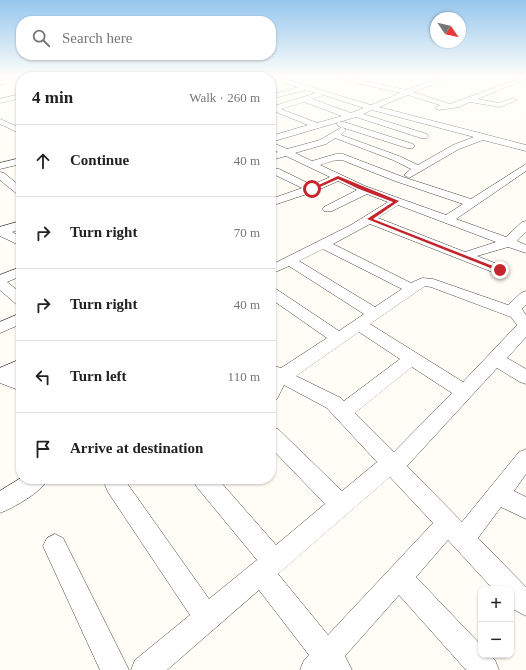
<!DOCTYPE html>
<html lang="en">
<head>
<meta charset="utf-8">
<style>
	body { margin:0; font-family:Georgia,serif; background:#f6f6f6; color:#222 }
	.controls { position:absolute; right:12px; bottom:12px; display:grid; overflow:hidden; border-radius:8px; box-shadow:0 1px 3px #0004 }
	.controls button { width:36px; height:36px; display:grid; place-items:center; padding:0; border:0; border-bottom:1px solid #e0e0e0; background:#fff; color:#222; font:20px sans-serif }
	.compass { position:absolute; left:430px; top:12px; width:36px; height:36px; border-radius:50%; background:#fff; box-shadow:0 1px 3px #0004; rotate:124deg }
	.stop { position:absolute; width:12px; height:12px; margin:-9px; border:3px solid #c4262e; border-radius:50%; background:#fff }
	.stop.end { background:#c4262e; border-color:#fff; box-shadow:0 1px 4px #0008 }
	.list { margin:0; padding:0; list-style:none }
	h2 { display:flex; justify-content:space-between; align-items:center; height:52px; margin:0; padding:0 16px; font-size:17px }
	h2 small { font-size:13px; font-weight:400; color:#767676 }
	.list li { display:grid; grid-template-columns:26px 1fr auto; gap:12px; align-items:center; box-sizing:border-box; height:72px; padding:0 16px; border-top:1px solid #e0e0e0 }
	.list b { display:block; font-size:15px; white-space:nowrap }
	.list em { font-size:13px; font-style:normal; color:#767676 }
	.icon { flex:none; width:22px; height:22px; fill:none; stroke:currentColor; stroke-width:2; stroke-linecap:round; stroke-linejoin:round }
	.map { position:relative; flex:none; width:526px; height:670px; overflow:hidden }
	.search { position:absolute; background:#fff; box-shadow:0 1px 3px #0004; left:16px; top:16px; width:260px; height:44px; display:flex; align-items:center; gap:10px; box-sizing:border-box; padding:0 14px; border-radius:16px; color:#767676; font-size:15px }
	.panel { position:absolute; background:#fff; box-shadow:0 1px 3px #0004; left:16px; top:72px; width:260px; height:412px; border-radius:16px }
	.map>svg:first-child { display:block }
	.lines { fill:none; stroke-linecap:round; stroke-linejoin:round }
	.minor-casing { stroke:#444; stroke-width:1 }
	.minor { fill:#fff; fill-rule:evenodd }
	.route { fill:#c4262e }
</style>
</head>
<body>
<div class="map">
<svg width="526" height="670" viewBox="0 0 526 670">
	<rect width="100%" height="100%" fill="#fffdf5"/>
	<g class="lines">
		<defs>
			<g id="minor">
				<polygon points="21,76 24,77 21,77 21,80 0,85 0,81"/>
				<polygon points="57,76 66,76 67,77 57,77"/>
				<polygon points="96,76 102,76 103,77 96,77"/>
				<polygon points="221,76 231,76 232,77 221,77"/>
				<path d="M269,76H274L371,105L401,93L334,78L331,76H342L406,90L445,76H453L452,77L413,92L450,104L526,76V79L477,99L499,103L513,98L517,100L500,107L470,102L459,107L439,110L435,108L440,105L408,95L379,107L526,145V151L483,140L459,149L409,178L404,175L411,169L393,160L335,138L326,144L295,153L312,161L336,154H343L403,177L471,199L526,164V171L456,219L506,237L522,222L526,221V232L517,241L526,245V253L508,247L477,256L505,267L507,270L505,273H495L370,224L333,244L411,283L422,278L433,279L508,305L521,293L526,291V305L522,309L526,315V337L507,358L526,369V384L520,382L497,368L407,466L462,522L519,452L526,449V474L514,491L526,497V519L501,507L478,538L526,587V616L511,608V589H493L448,540L416,577L481,645V655H490L495,660L499,670H466L399,595L345,656L352,670H300L304,660L309,655L259,590L167,670H131L135,660L190,615L108,492L105,485L108,479H124L209,599L257,560L196,486L193,479H218L276,545L325,504L271,448V427L278,429L342,491L377,462L327,408L284,385L277,399L271,401V365L281,368L327,338L271,299V288L276,289L339,331L364,314L289,266L271,274V265L351,225L388,202L367,194L332,211H324L322,209L324,207L357,190L338,181L316,191L271,206V199L302,188L271,173V169H279L312,185L330,177L286,156L271,160V154L278,152L271,148V142L287,149L320,140L342,127L346,130L341,135L399,156L418,165L453,145L474,137L372,110L363,114L427,134L428,136L427,138H421L356,117L271,142V136L308,125L271,110V105L274,106L316,93L305,90L271,99V95L298,87L271,79V77H268ZM324,95L364,108L351,113L312,99ZM304,102L342,116L317,123L281,109ZM336,160H342L395,181L463,204L446,215L365,186L320,165ZM398,205L496,242L465,252L378,218ZM323,249L402,289L375,307L299,261ZM425,286L431,287L511,317L517,325L463,382L370,324ZM359,332L400,359L344,401L341,398L296,376ZM412,367L452,393L394,452L355,413ZM390,477L433,523L328,635L278,574Z"/>
				<polygon points="21,94 21,98 0,103 0,99"/>
				<polygon points="0,119 21,128 21,134 0,124"/>
				<polygon points="338,122 344,122 413,144 415,146 413,148 407,148 338,126 337,124"/>
				<polygon points="21,158 21,164 0,169 0,163"/>
				<polygon points="0,172 4,173 21,187 21,195 17,194 0,180"/>
				<polygon points="21,221 21,229 12,232 21,237 21,246 0,236 0,227"/>
				<polygon points="21,267 21,276 7,282 21,293 21,306 16,304 0,290 0,275"/>
				<polygon points="21,313 21,324 0,333 0,322"/>
				<polygon points="21,359 21,373 18,374 21,376 21,391 0,383 0,368"/>
				<path d="M21,478V479H48C42,492 13,508 0,513V491Z"/>
				<polygon points="55,534 63,538 129,670 100,670 43,546 47,538"/>
			</g>
		</defs>
		<use href="#minor" class="minor-casing"/>
		<use href="#minor" class="minor"/>
	</g>
	<linearGradient id="sky" x2="0" y2="1"><stop stop-color="#95c6ee"/><stop offset="0.45" stop-color="#fffefa"/><stop offset="1" stop-color="#fffefa" stop-opacity="0"/></linearGradient>
	<rect width="526" height="170" fill="url(#sky)"/>
	<polygon class="route" points="338,176 399,201 373,219 503,270 498,271 367,219 393,202 359,189 338,179 313,190 310,189"/>
</svg>
<div class="controls">
<button>+</button>
<button>−</button>
</div>
<svg class="compass" viewBox="-18 -18 36 36"><path d="M0-13l5 13h-10z" fill="#e53935"/><path d="M0 13l5-13h-10z" fill="#767676"/></svg>
<div class="stop" style="left:312px;top:189px"></div>
<div class="stop end" style="left:500px;top:270px"></div>
<div class="search"><svg class="icon" aria-label="search" viewBox="0 0 24 24"><circle cx="10" cy="10" r="6"/><path d="M15 15l6 6"/></svg>Search here</div>
<section class="panel">
<h2>4 min<small>Walk · 260 m</small></h2>
<ul class="list">
<li><svg class="icon" aria-label="ahead" viewBox="0 0 24 24"><path d="M12 20V5M6 11l6-6 6 6"/></svg><div><b>Continue</b></div><em>40 m</em></li>
<li><svg class="icon" aria-label="right" viewBox="0 0 24 24"><path d="M7 20v-9h11M14 6l5 5-5 5"/></svg><div><b>Turn right</b></div><em>70 m</em></li>
<li><svg class="icon" aria-label="right" viewBox="0 0 24 24"><path d="M7 20v-9h11M14 6l5 5-5 5"/></svg><div><b>Turn right</b></div><em>40 m</em></li>
<li><svg class="icon" aria-label="left" viewBox="0 0 24 24"><path d="M17 20v-9H6M10 6l-5 5 5 5"/></svg><div><b>Turn left</b></div><em>110 m</em></li>
<li><svg class="icon" aria-label="arrive" viewBox="0 0 24 24"><path d="M6 21V4h12l-3 4 3 4H6"/></svg><div><b>Arrive at destination</b></div></li>
</ul>
</section>
</div>
</body>
</html>
